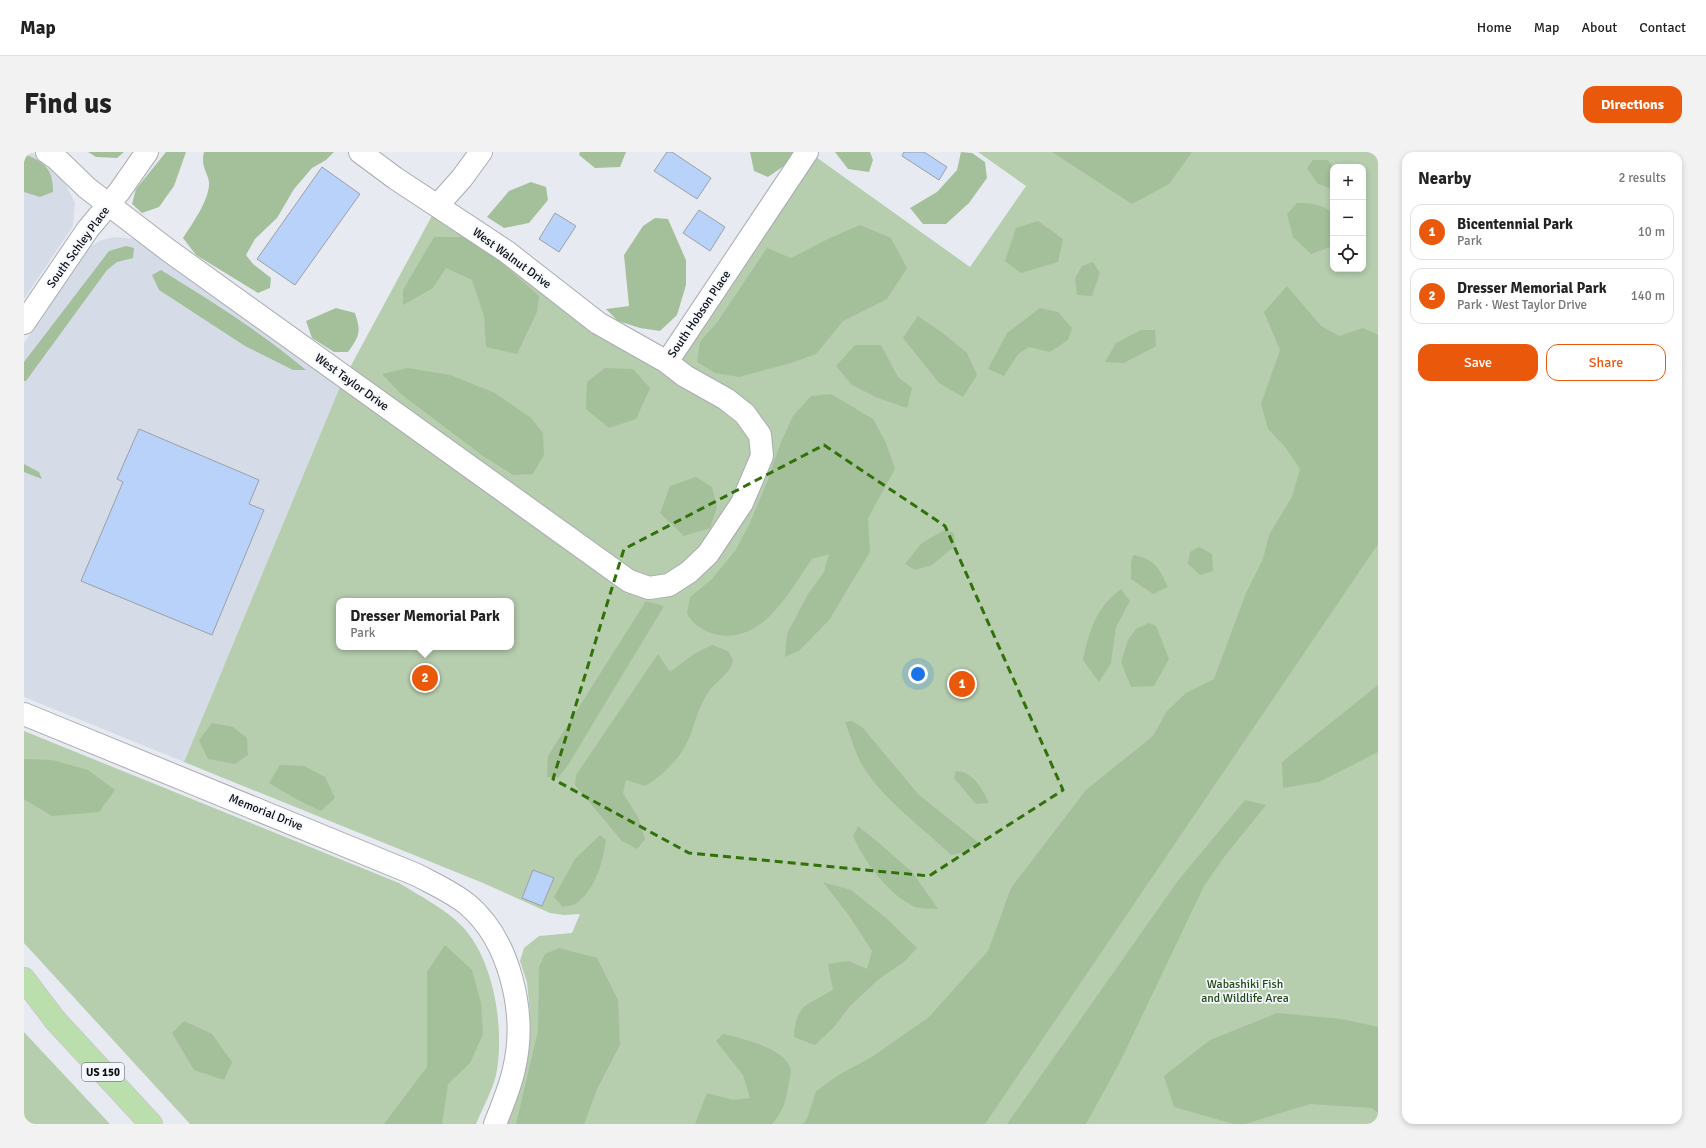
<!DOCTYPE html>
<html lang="en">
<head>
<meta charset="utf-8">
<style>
	body { margin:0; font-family:Signika,sans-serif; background:#f2f2f2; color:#222 }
	.controls { position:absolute; right:12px; top:12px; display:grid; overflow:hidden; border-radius:8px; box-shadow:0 2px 6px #0003 }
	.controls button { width:36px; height:36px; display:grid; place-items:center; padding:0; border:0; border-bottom:1px solid #e0e0e0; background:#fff; color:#222; font:20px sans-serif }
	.you { position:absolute; left:894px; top:522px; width:14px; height:14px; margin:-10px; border:3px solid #fff; border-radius:50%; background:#1a73e8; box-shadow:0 0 0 6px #1a73e833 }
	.badge { display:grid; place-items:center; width:26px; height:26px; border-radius:50%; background:#ea580c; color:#fff; font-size:13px; font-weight:700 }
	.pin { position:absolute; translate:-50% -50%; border:2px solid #fff; box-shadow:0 1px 4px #0006 }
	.popup { position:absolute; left:312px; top:446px; width:178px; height:52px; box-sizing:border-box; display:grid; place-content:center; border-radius:8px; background:#fff; filter:drop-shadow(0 1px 3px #0005); font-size:13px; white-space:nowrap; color:#767676 }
	.popup b { font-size:15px; color:#222 }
	.popup::after { content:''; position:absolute; left:50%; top:100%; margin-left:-8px; border:8px solid transparent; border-top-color:#fff }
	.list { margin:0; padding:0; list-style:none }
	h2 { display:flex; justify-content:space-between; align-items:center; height:52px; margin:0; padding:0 16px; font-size:17px }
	h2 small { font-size:13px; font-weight:400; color:#767676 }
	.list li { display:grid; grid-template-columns:26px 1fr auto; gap:12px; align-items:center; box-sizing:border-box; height:56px; margin:0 8px 8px; padding:0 8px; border:1px solid #e0e0e0; border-radius:12px }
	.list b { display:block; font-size:15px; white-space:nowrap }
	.list p { margin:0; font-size:13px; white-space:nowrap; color:#767676 }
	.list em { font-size:13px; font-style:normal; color:#767676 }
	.actions { display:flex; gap:8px; padding:12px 16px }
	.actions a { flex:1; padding:9px 0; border:1px solid #ea580c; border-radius:12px; text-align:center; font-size:14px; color:#ea580c }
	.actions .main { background:#ea580c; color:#fff }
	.icon { flex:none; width:22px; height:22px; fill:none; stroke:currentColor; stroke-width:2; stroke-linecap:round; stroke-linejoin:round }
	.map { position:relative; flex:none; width:1354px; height:972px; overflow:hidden; border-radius:12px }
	header { display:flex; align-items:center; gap:24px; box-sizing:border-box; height:56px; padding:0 20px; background:#fff; border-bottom:1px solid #e0e0e0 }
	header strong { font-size:19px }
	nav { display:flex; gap:22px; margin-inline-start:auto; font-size:14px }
	.intro { display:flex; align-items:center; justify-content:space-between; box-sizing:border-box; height:96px; padding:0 24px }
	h1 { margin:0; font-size:28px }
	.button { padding:10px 18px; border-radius:12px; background:#ea580c; color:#fff; font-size:14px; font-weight:700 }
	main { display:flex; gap:24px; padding:0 24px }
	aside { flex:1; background:#fff; border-radius:12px; box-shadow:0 2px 6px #0003 }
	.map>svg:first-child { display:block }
	.built { fill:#d5dce8 }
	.green { fill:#b6cdae; fill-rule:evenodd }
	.forest { fill:#a4c09a }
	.building { fill:#b8d2f9; stroke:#9ca0a5 }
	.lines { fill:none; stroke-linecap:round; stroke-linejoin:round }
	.minor-casing { stroke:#a9acb2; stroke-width:24 }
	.major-casing { stroke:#cacaca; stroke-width:24 }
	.minor { stroke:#fff; stroke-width:22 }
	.major { stroke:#badfac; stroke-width:22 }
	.marked { fill:none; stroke:#307109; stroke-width:3; stroke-dasharray:8 5; stroke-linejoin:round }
	.labels { text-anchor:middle; stroke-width:3.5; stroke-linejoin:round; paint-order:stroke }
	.shield { fill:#f4f8fe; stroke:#525457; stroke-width:1 }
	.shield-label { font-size:11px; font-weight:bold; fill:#0c0d0f }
	.street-label { font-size:12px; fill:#0c0d0f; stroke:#f4f8fe }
	.park-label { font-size:12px; fill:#234713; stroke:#f4f8fe }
</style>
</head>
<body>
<header>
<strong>Map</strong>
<nav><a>Home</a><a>Map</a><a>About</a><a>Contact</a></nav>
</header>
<div class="intro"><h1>Find us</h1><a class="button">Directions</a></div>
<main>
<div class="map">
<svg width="1354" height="972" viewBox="0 0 1354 972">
	<rect width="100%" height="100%" fill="#e7ebf1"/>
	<g class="built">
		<polygon points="0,0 7,0 27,14 42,33 51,51 49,74 0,147"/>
		<polygon points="90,85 114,87 318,230 160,610 0,545 0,191 66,95 75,89"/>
	</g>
	<g class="green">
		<path d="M954,0H1354V972H480L501,906L506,861L503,830L496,809L500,796L515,784L548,781L556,762L540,763L526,761L459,731L160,610L318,230L597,431L650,437L746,287L742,271L726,256L652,207L792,5L946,115L1002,34ZM1309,15H1339V117H1309ZM315,449H487V495H315Z"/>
		<polygon points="410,60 697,253 728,285 728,305 719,336 683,394 644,426 624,427 608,423 323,221"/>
		<path d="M0,579L375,731C396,744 420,756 438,774C470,808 480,873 473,918C470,936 459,955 452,972H166L0,791Z"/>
		<polygon points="0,880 86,972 0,972"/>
	</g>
	<g class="forest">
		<polygon points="64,0 100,0 93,6 72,5"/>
		<polygon points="142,0 162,0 150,34 135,55 118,61 108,52 112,37"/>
		<path d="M180,0H310L302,8L288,16L270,37L253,66L231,87L222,103L229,112L247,126L246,136L234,141L172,103L159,86C168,72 184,50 185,33C186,22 176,17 180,0Z"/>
		<polygon points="556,0 602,0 596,15 571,16 555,3"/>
		<polygon points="726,0 770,0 764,11 744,25 730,19"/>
		<polygon points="811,0 846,0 849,8 845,20 824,17"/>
		<polygon points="937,0 948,1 961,10 963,26 945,51 922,72 899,72 886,56 913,40 933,18"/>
		<polygon points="1028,0 1168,0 1145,32 1108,52"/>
		<path d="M0,2C21,10 29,17 29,40L16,45L0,40Z"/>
		<polygon points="1289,8 1304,8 1309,15 1309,37 1294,32 1283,16"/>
		<polygon points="507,30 522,35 524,48 505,71 480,76 463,65 485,39"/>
		<path d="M1273,51C1287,51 1298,52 1309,61V94L1287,102L1269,85L1263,62Z"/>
		<polygon points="631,66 644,67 662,108 662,133 653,163 636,179 616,176 594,169 582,157 605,154 600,103 619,74"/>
		<polygon points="1014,69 1039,87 1034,110 997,121 981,109 992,76"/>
		<polygon points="836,73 867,86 883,116 863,147 819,169 792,202 767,211 715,225 691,221 673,210 676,190 694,169 743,96 767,106 806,86"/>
		<polygon points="410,85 440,85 475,108 515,144 513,160 493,202 462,195 460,164 448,128 422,116 409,136 379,153 379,138"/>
		<polygon points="102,94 110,96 109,106 93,110 83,118 2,229 0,229 0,210 85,99"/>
		<polygon points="1069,110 1076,121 1068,144 1053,143 1051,126 1058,114"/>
		<path d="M137,118C187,149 237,180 282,218H269L221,194L135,138L128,123Z"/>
		<polygon points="1263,134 1297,174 1315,184 1339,176 1354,183 1354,392 961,972 779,972 783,967 792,939 816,922 848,905 905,865 964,799 987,736 1062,638 1129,584 1143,559 1162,541 1190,527 1222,441 1239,407 1245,383 1268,345 1276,317 1262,296 1244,277 1237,252 1256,198 1240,160"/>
		<path d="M312,156L331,161C337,180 336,183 324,200H310L288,186L282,169Z"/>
		<polygon points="1016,156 1034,160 1048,176 1044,188 1026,200 1005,195 994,202 980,224 964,217 983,181"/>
		<polygon points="894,164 920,182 943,201 953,223 939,245 915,231 879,186"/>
		<polygon points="1117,178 1131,178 1132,194 1100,211 1081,210 1092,191"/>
		<polygon points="831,193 857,193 874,225 888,236 883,256 854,246 828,233 812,214"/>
		<polygon points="384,216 426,223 471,241 507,266 519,281 520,303 509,322 489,323 459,304 377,242 358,222"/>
		<polygon points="581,216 609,217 626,236 612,267 585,276 562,257 563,230"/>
		<path d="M807,242L849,267L862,291L871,317L844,366L846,400L829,428L806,467L776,498L761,505L763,482L784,442L800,420L805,402L788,407C766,438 741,490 695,483C682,481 670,473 663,462L666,445L688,427L711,399L726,371L743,330L757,290L769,264L787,244Z"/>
		<polygon points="0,312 15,320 18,327 0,320"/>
		<polygon points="672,325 688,335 693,355 686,376 660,384 636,361 646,334"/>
		<polygon points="920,378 930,381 931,394 908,413 891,418 881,412 898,391"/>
		<polygon points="1175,395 1188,402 1189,419 1176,423 1164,412 1166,400"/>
		<path d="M1109,403C1131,407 1135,416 1144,435L1129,442L1107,427V411Z"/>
		<path d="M1097,437L1106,449L1092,475L1087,511L1075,530L1059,508C1066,477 1071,457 1097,437Z"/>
		<polygon points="622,449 640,454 544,613 534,626 523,625 524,604"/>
		<polygon points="1125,471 1132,474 1145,507 1130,534 1107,535 1097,510 1104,488 1112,477"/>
		<path d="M688,493L704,499L709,508C706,523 693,528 685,539C672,557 670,581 659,598C649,613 635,626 621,634L602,628L599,641L615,667L621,687L613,697L598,689L551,633L552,623L634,502L646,520L670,502Z"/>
		<polygon points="1354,533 1354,600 1295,630 1259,636 1258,610"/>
		<path d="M828,569L838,575L895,643L954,690L942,700L927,703C900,677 859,647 840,616C831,602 827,585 821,570Z"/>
		<polygon points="188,571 209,575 223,586 224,603 211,612 184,607 175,588"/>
		<polygon points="0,607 28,608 64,618 91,638 75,660 28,664 0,647"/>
		<polygon points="256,613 280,614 301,625 311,646 297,659 272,647 245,631"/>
		<path d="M932,619C950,620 958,637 965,651L952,652L930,626Z"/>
		<polygon points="1221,648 1242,653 1201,704 1180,734 1096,910 1062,972 983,972 1153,730"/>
		<path d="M834,674L855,691L889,721L914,757C907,756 895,758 889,754C863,741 841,710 829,684Z"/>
		<path d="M576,683L582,688C579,709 572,736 554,750C551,753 544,754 539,755L530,745L551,707Z"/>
		<path d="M799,730L827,738L862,766L893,796L881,809L854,828L826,854L810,875L791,893L770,885C772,852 783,853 809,838L804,812L825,809L843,817L848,799L826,765Z"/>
		<polygon points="421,793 448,818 457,851 459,882 446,911 424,932 418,972 360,972 403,915 403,820"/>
		<polygon points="535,796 573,806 594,848 596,893 574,935 560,972 492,972 514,879 515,815 521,802"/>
		<polygon points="1253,861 1318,867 1354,875 1354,961 1348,956 1286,952 1221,972 1210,972 1150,955 1140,924 1186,888"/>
		<polygon points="160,869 188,882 208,910 200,928 170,918 148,881"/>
		<path d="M699,882C717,886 759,896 766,915C768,920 765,930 764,936C761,953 759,958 748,972H671L683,941L709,948L726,946L719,923L692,889Z"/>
	</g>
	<g class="building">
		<polygon points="643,0 648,0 687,26 673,47 630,19"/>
		<polygon points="880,0 900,0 923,15 915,28 878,4"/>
		<polygon points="298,15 336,42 271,133 233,107"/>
		<polygon points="675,58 701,75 686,99 659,81"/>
		<polygon points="531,61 552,74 535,100 515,87"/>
		<polygon points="115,277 235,328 225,352 240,358 188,483 57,429 99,330 93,327"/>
		<polygon points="509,718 530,726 518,754 498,746"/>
	</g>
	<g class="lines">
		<defs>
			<g id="minor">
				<polyline points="23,0 33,7 63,36 144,98 605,429 625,436 645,433 665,420 684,402 718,351 738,304 736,283 721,262 702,247 661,224 643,210 574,171 483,100 371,26 336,0"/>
				<polyline points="414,53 438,26 457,0"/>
				<polyline points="0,171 64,77 95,40 123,0"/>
				<polyline points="643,210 783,0"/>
				<path d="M0,562L393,723C410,732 428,740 443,752C487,789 503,863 490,917C486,936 478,954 471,972"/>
			</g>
			<polyline id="major" points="0,827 31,868 127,972"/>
		</defs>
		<use href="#minor" class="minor-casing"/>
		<use href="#major" class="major-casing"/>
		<use href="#minor" class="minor"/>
		<use href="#major" class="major"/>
	</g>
	<path class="marked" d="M800,293L921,374L1039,638L905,724L665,701L529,627L600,397Z"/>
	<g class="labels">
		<rect class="shield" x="58" y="911" width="42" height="18" rx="3"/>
		<g class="shield-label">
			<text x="79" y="924">US 150</text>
		</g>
		<g class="street-label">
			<text transform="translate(54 95) rotate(-54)" y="4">South Schley Place</text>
			<text transform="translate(488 106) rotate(36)" y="4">West Walnut Drive</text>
			<text transform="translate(675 162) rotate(-56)" y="4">South Hobson Place</text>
			<text transform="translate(328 230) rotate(36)" y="4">West Taylor Drive</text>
			<text transform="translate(242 660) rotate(22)" y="4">Memorial Drive</text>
		</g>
		<g class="park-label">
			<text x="1221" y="836">Wabashiki Fish<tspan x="1221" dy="14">and Wildlife Area</tspan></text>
		</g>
	</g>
</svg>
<div class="controls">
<button>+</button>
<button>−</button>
<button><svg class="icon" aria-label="locate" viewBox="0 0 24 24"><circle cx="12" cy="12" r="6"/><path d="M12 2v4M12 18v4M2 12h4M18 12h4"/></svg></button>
</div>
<div class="you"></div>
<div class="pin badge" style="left:938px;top:532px">1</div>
<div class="pin badge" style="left:401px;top:526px">2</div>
<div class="popup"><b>Dresser Memorial Park</b>Park</div>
</div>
<aside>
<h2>Nearby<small>2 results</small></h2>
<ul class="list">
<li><span class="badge">1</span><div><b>Bicentennial Park</b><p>Park</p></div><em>10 m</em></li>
<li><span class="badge">2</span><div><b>Dresser Memorial Park</b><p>Park · West Taylor Drive</p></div><em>140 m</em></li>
</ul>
<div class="actions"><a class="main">Save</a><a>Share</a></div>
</aside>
</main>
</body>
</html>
